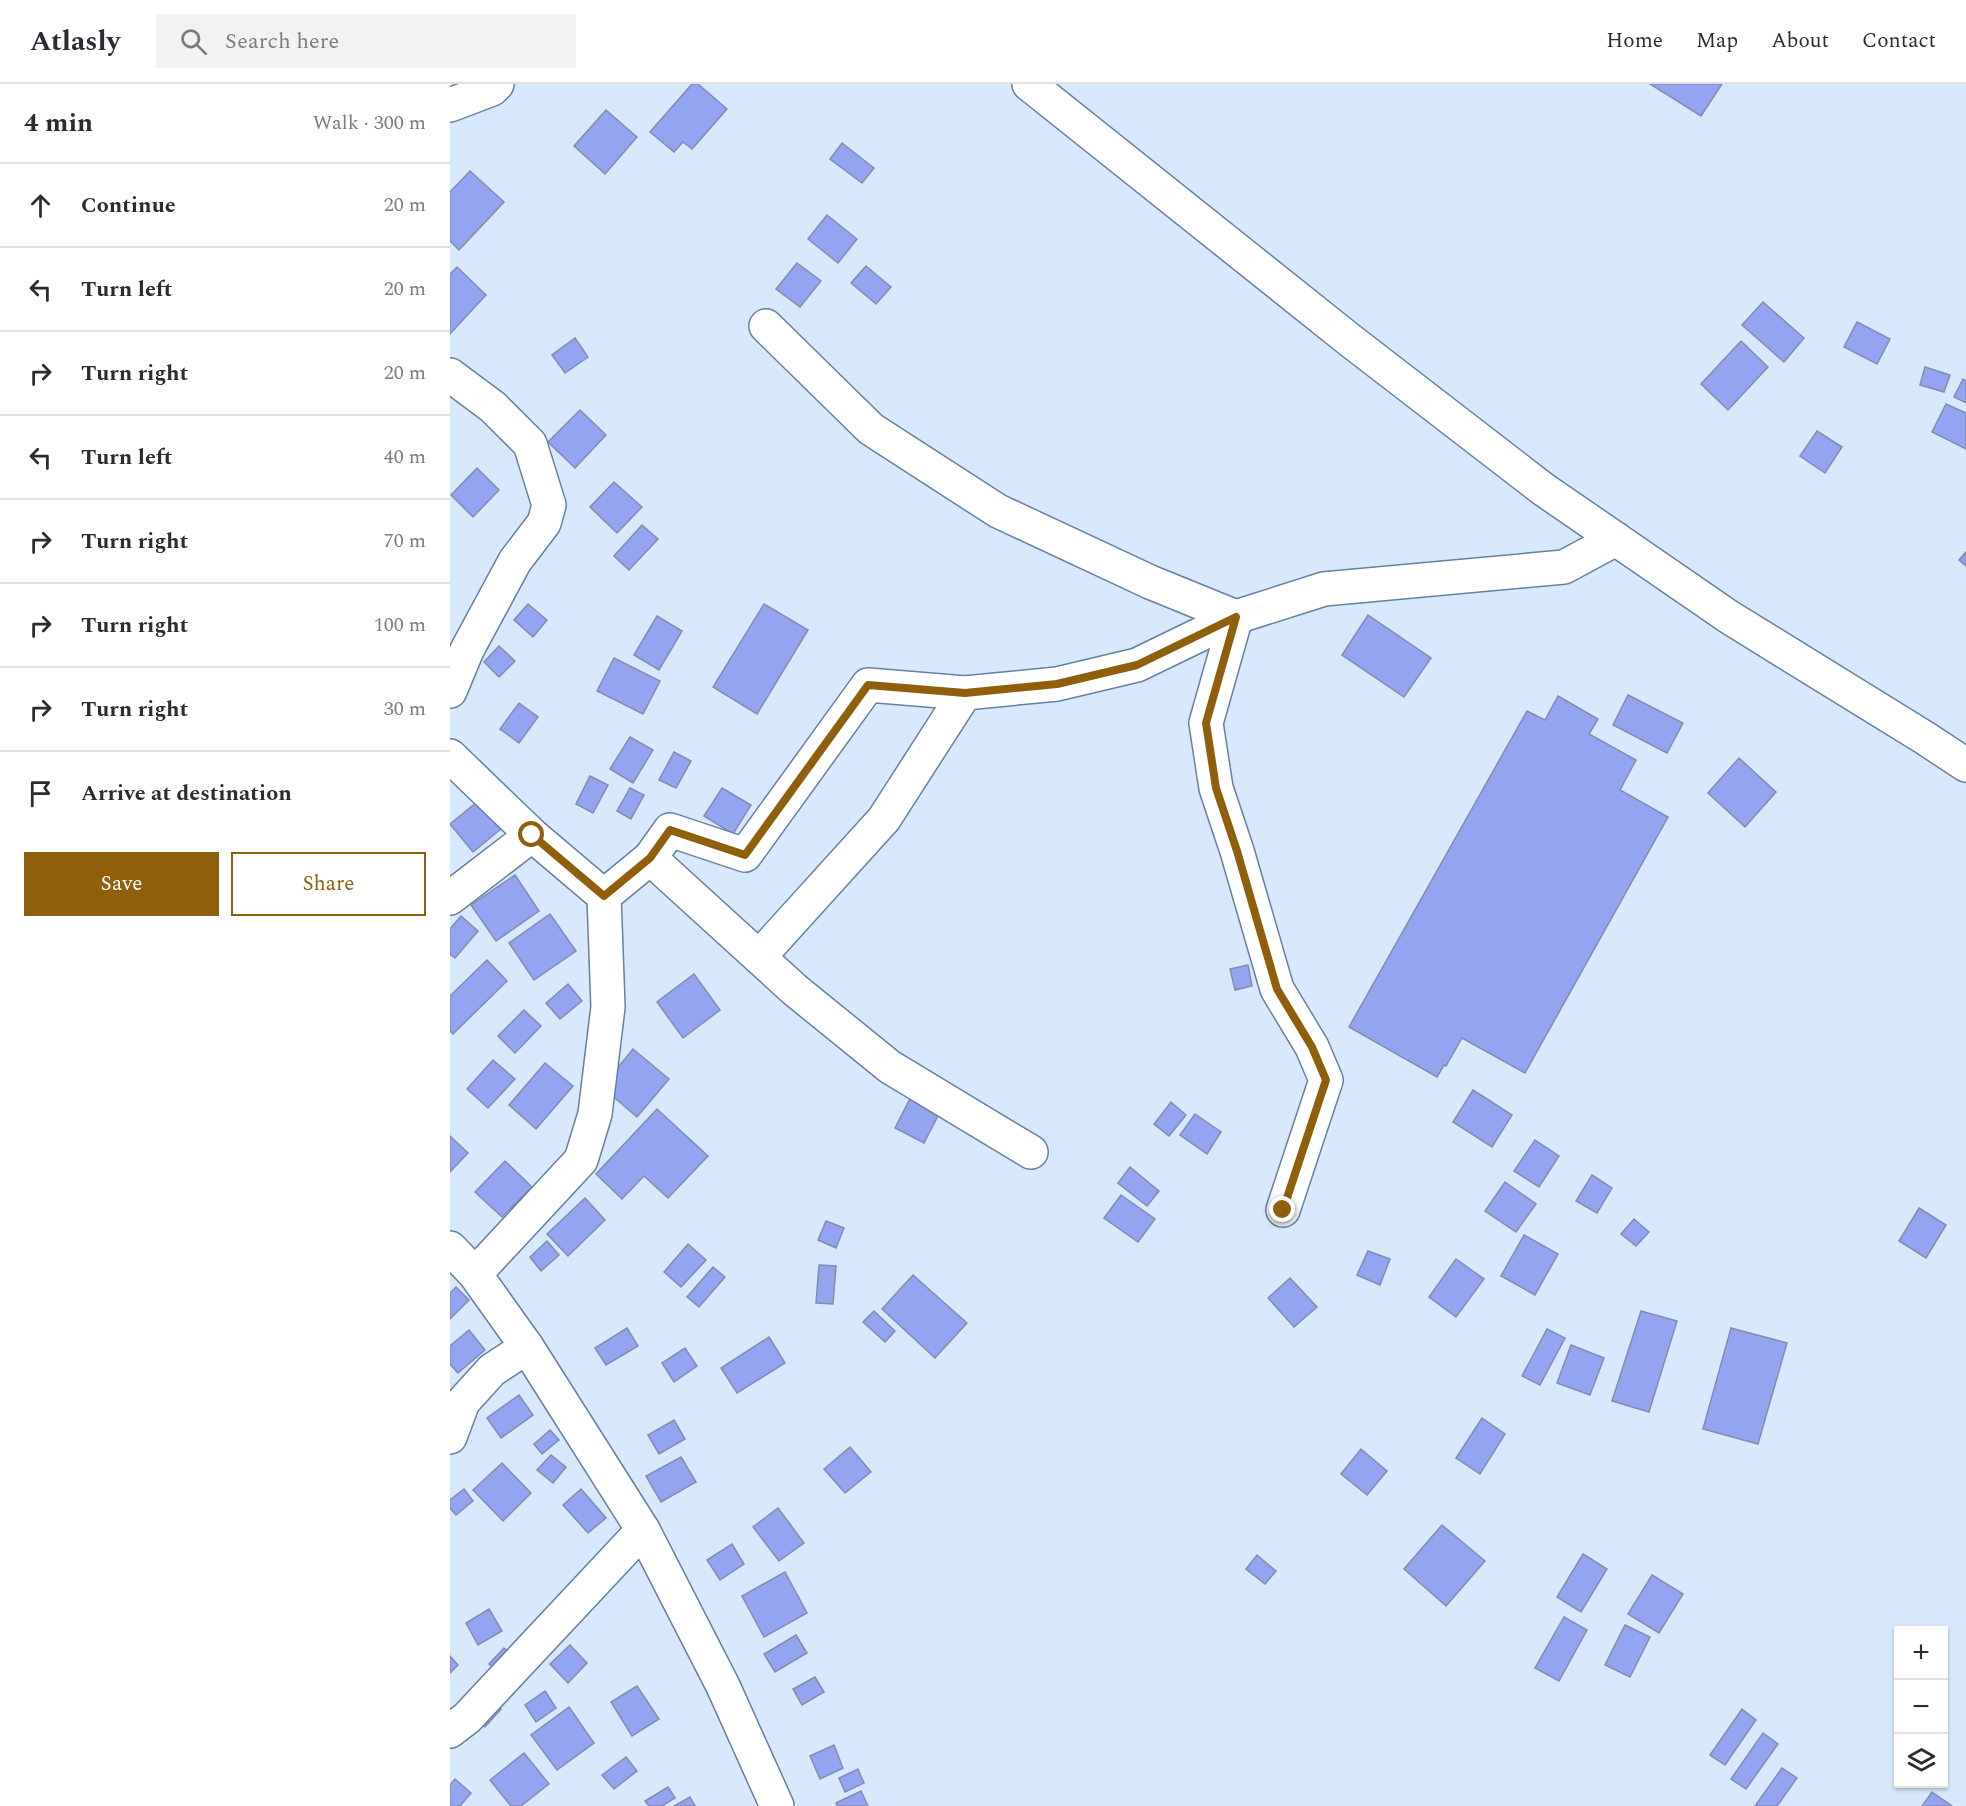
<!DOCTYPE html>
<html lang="en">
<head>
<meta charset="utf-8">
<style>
	body { margin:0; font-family:Spectral,serif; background:#f2f2f3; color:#2b2b33 }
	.controls { position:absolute; right:18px; bottom:18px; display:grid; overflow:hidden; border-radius:0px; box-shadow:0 2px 4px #0004 }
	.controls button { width:54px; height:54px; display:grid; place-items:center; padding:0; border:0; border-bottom:2px solid #e1e1e2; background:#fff; color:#2b2b33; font:30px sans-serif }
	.stop { position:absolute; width:18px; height:18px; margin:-14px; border:4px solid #8f5f0b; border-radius:50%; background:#fff }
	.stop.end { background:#8f5f0b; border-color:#fff; box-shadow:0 2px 6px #0008 }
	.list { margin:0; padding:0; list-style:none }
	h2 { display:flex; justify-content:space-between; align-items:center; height:78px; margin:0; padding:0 24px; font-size:26px }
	h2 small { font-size:20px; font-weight:400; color:#7c7c81 }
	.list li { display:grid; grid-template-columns:39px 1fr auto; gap:18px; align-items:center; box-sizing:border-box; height:84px; padding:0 24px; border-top:2px solid #e1e1e2 }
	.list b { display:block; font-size:22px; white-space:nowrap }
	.list em { font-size:20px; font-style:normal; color:#7c7c81 }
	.actions { display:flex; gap:12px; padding:18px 24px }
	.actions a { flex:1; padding:14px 0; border:2px solid #8f5f0b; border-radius:0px; text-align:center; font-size:21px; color:#8f5f0b }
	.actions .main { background:#8f5f0b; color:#fff }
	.icon { flex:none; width:33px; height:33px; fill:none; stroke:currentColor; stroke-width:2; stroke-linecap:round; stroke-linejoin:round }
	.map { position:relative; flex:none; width:1516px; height:1722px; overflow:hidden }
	header { display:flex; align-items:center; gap:36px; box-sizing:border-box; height:84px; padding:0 30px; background:#fff; border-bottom:2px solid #e1e1e2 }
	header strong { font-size:28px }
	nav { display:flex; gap:33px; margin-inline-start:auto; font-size:21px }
	.search { width:420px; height:54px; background:#f2f2f3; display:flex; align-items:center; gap:15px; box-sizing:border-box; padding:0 21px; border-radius:0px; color:#7c7c81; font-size:22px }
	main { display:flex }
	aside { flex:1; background:#fff }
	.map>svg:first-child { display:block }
	.building { fill:#93a4f0; stroke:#838cb2; stroke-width:1.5 }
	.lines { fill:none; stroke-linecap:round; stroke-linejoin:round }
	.minor-casing { stroke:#66809f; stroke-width:36 }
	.major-casing { stroke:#66809f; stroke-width:36 }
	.minor { stroke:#fff; stroke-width:33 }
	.major { stroke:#fff; stroke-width:33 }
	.route { stroke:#8f5f0b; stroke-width:8 }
</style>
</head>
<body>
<header>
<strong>Atlasly</strong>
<div class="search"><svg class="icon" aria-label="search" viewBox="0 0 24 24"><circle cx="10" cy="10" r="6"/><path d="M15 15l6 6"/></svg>Search here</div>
<nav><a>Home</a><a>Map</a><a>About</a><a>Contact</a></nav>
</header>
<main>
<aside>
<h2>4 min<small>Walk · 300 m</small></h2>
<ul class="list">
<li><svg class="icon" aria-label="ahead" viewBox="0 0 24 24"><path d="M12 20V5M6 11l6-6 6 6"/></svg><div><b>Continue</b></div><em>20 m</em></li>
<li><svg class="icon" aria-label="left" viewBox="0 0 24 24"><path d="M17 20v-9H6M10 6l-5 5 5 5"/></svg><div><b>Turn left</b></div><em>20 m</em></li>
<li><svg class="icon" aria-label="right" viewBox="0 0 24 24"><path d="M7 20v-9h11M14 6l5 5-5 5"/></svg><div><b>Turn right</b></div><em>20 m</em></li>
<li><svg class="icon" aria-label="left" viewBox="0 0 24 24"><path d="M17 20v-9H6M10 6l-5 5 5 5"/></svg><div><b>Turn left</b></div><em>40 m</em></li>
<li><svg class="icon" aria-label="right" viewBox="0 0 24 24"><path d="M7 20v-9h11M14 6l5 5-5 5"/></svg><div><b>Turn right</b></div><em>70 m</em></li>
<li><svg class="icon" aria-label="right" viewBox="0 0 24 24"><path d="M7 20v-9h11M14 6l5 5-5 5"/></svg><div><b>Turn right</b></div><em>100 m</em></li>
<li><svg class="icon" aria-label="right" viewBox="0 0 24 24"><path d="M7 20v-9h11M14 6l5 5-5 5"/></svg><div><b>Turn right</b></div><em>30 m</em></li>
<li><svg class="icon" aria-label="arrive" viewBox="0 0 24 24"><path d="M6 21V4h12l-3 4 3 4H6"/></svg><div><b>Arrive at destination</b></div></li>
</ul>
<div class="actions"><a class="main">Save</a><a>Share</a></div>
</aside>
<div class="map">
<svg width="1516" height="1722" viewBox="0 0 1516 1722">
	<rect width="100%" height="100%" fill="#d8e9fe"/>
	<g class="building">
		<polygon points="242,0 248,0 277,25 242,65 233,58 224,68 200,48"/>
		<polygon points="1200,0 1272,0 1251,32"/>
		<polygon points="156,26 187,53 155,90 124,62"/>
		<polygon points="392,59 424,84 412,99 380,75"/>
		<polygon points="20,87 54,118 9,166 0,157 0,108"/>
		<polygon points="377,131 407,155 388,179 358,155"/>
		<polygon points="347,179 371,197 350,223 326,205"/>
		<polygon points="416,182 441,203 426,220 401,199"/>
		<polygon points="7,183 36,211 0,250 0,190"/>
		<polygon points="1313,218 1354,254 1334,278 1292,241"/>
		<polygon points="1407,238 1440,255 1427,280 1394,263"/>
		<polygon points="125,254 138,273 115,289 102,271"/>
		<polygon points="1291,257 1318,283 1278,326 1251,300"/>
		<polygon points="1475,283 1500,291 1494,308 1470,301"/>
		<polygon points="1513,295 1516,297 1516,319 1504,313"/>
		<polygon points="1496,320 1516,329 1516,365 1482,348"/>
		<polygon points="130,326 156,351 125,384 98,358"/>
		<polygon points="1367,347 1392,363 1375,389 1350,372"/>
		<polygon points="27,384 49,406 23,433 1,411"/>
		<polygon points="164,398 192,423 167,449 140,423"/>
		<polygon points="192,441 208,455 179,486 164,472"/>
		<polygon points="1516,468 1516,482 1509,476"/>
		<polygon points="78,520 97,536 83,553 64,536"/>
		<polygon points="314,520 358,546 307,630 263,603"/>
		<polygon points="918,531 981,574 954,613 892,571"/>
		<polygon points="207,532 232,547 209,586 184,571"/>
		<polygon points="49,562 65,577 49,593 34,578"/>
		<polygon points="164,574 210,597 193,630 147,607"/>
		<polygon points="1178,611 1233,639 1217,669 1163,641"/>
		<polygon points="1108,612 1148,635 1139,650 1186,676 1170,706 1218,733 1075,989 1012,954 996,982 994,981 987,993 899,943 1077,627 1095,636"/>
		<polygon points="69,619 88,633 69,659 50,645"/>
		<polygon points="180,653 203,666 183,699 160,685"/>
		<polygon points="224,668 241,677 226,704 209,696"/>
		<polygon points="1289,674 1326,708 1295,743 1258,709"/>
		<polygon points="140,692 158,701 143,729 126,720"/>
		<polygon points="180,704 194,711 181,735 167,727"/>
		<polygon points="272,704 301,721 283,750 254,732"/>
		<polygon points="27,718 51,745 23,768 0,740"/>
		<polygon points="65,791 89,827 46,857 21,821"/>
		<polygon points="100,830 126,867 84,896 59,859"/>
		<polygon points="11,832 28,847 5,874 0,870 0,845"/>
		<polygon points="37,876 57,897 3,950 0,947 0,912"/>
		<polygon points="798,881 802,902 785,906 780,885"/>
		<polygon points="244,890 270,926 233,954 207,918"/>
		<polygon points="118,900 132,917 110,935 96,919"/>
		<polygon points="74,926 91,942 65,969 48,952"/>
		<polygon points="183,965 219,995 187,1033 152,1003"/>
		<polygon points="43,976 65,995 38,1024 17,1005"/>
		<polygon points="95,979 123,1002 86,1045 59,1021"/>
		<polygon points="1023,1006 1062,1031 1042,1063 1003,1038"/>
		<polygon points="464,1007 493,1022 474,1059 445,1044"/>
		<polygon points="721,1018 736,1031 719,1052 704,1040"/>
		<polygon points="207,1025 258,1072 218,1114 194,1092 172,1115 146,1090"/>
		<polygon points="745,1030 771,1048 757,1070 730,1051"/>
		<polygon points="0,1052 18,1069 0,1088"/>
		<polygon points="1085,1056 1109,1072 1089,1103 1064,1087"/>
		<polygon points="55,1077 82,1103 52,1133 25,1108"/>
		<polygon points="680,1083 709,1107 697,1122 668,1099"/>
		<polygon points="1142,1091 1162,1104 1147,1129 1126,1117"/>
		<polygon points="1055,1098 1086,1120 1066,1148 1035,1127"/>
		<polygon points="671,1111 705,1135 688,1158 654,1134"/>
		<polygon points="135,1114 155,1136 118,1172 97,1150"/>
		<polygon points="1469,1124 1496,1141 1476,1174 1449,1157"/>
		<polygon points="1184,1135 1199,1148 1186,1162 1171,1150"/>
		<polygon points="376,1137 394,1144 386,1164 368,1156"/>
		<polygon points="1074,1151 1108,1170 1085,1211 1051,1192"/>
		<polygon points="97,1157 109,1171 91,1187 80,1173"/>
		<polygon points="238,1160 256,1176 231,1203 214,1188"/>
		<polygon points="918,1167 940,1175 930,1201 907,1191"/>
		<polygon points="1006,1175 1034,1195 1006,1233 979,1213"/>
		<polygon points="369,1181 386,1182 383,1220 366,1219"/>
		<polygon points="263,1183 275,1193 249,1223 237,1213"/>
		<polygon points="463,1191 517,1239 485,1274 432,1225"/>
		<polygon points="840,1194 867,1223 844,1243 818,1214"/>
		<polygon points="6,1203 19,1216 0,1235 0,1209"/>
		<polygon points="424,1227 445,1247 435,1258 413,1238"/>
		<polygon points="1191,1227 1227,1237 1199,1328 1162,1317"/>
		<polygon points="177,1244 188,1262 156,1281 145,1264"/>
		<polygon points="1281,1244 1337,1259 1308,1360 1253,1345"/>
		<polygon points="1097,1245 1115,1254 1090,1301 1072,1292"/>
		<polygon points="19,1246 35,1266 8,1289 0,1280 0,1262"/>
		<polygon points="319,1253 335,1279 287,1309 271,1284"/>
		<polygon points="1121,1261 1154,1274 1140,1311 1107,1299"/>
		<polygon points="235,1264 247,1282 224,1298 212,1279"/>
		<polygon points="69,1311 83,1331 51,1354 37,1334"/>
		<polygon points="1032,1334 1055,1350 1030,1390 1006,1374"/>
		<polygon points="224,1336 235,1355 209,1370 198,1351"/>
		<polygon points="100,1346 109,1356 92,1370 84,1360"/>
		<polygon points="400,1363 421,1388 395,1409 374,1385"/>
		<polygon points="911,1365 937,1387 917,1411 891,1390"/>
		<polygon points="101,1371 116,1383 103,1399 87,1386"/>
		<polygon points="231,1373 246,1398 211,1418 196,1392"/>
		<polygon points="52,1379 81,1409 53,1437 23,1406"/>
		<polygon points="14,1405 23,1417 6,1431 0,1424 0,1416"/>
		<polygon points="131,1405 156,1434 138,1449 113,1421"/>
		<polygon points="328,1424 354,1459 329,1477 303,1443"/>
		<polygon points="992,1441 1035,1477 996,1522 954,1485"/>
		<polygon points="282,1460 294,1480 270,1496 257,1476"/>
		<polygon points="1133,1470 1157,1485 1131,1528 1107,1513"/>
		<polygon points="807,1471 826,1487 815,1500 796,1485"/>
		<polygon points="335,1488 357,1529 314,1553 292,1512"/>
		<polygon points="1202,1491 1233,1510 1209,1549 1178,1530"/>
		<polygon points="39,1525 52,1547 28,1561 16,1539"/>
		<polygon points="1114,1533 1137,1546 1109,1597 1085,1584"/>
		<polygon points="1175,1541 1200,1553 1180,1593 1155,1581"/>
		<polygon points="346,1551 357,1569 325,1588 314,1570"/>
		<polygon points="120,1561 137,1579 118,1599 100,1580"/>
		<polygon points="54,1564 65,1573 51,1590 39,1580"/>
		<polygon points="0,1572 8,1581 0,1589"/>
		<polygon points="365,1593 374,1608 352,1621 343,1605"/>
		<polygon points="187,1602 209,1635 182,1652 161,1618"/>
		<polygon points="95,1607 106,1624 86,1638 75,1621"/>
		<polygon points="43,1618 51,1625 35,1643 27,1637"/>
		<polygon points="119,1623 144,1659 107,1686 81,1651"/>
		<polygon points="1292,1625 1306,1636 1275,1681 1260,1671"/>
		<polygon points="1313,1649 1328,1660 1296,1705 1281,1695"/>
		<polygon points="384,1661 393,1684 370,1695 360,1672"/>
		<polygon points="74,1669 99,1700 71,1722 61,1722 40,1696"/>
		<polygon points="176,1673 187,1687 164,1705 152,1691"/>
		<polygon points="1332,1684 1347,1694 1327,1722 1305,1722"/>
		<polygon points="408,1685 414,1699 395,1708 389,1694"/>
		<polygon points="5,1695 21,1709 10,1722 0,1722 0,1701"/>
		<polygon points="218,1703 225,1714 212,1722 199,1722 195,1717"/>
		<polygon points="411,1707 418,1722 387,1722 386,1719"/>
		<polygon points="1482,1708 1502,1722 1472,1722"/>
		<polygon points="240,1713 245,1722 224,1722"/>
	</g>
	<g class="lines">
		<defs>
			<g id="minor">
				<polyline points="0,21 42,5 47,0"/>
				<polyline points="316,242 421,345 548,427 700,498 786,533 756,639 766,704 787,767 827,905 862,963 876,996 833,1126"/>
				<polyline points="0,291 43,323 80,360 99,421 94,439 65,477 17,566 0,607"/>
				<polyline points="0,672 82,751 154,812 158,923 145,1030 131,1076 25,1190"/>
				<polyline points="200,774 220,746 295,771 418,601 515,609"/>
				<polyline points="154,812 200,774 345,906 440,983 581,1068"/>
				<polyline points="0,814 82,751"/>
				<polyline points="309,873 434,735 515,609 607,600 687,581 786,533 874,505 1114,483 1166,455"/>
				<polyline points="0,1164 25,1190 77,1263 193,1446 273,1602 327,1722"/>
				<polyline points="0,1353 13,1318 42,1286 77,1263"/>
				<polyline points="0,1647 17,1634 193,1446"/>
			</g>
			<polyline id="major" points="579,0 901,257 1093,405 1279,533 1475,654 1516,681"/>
		</defs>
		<use href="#minor" class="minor-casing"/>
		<use href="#major" class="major-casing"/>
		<use href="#minor" class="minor"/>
		<use href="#major" class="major"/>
	</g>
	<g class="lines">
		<polyline class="route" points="82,751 154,812 200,774 220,746 295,771 418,601 515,609 607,600 687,581 786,533 756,639 766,704 787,767 827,905 862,963 876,996 833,1126"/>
	</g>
</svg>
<div class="controls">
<button>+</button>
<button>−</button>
<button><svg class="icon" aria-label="layers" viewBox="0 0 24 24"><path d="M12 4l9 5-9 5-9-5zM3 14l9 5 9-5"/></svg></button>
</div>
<div class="stop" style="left:82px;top:751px"></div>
<div class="stop end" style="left:833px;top:1126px"></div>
</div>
</main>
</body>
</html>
